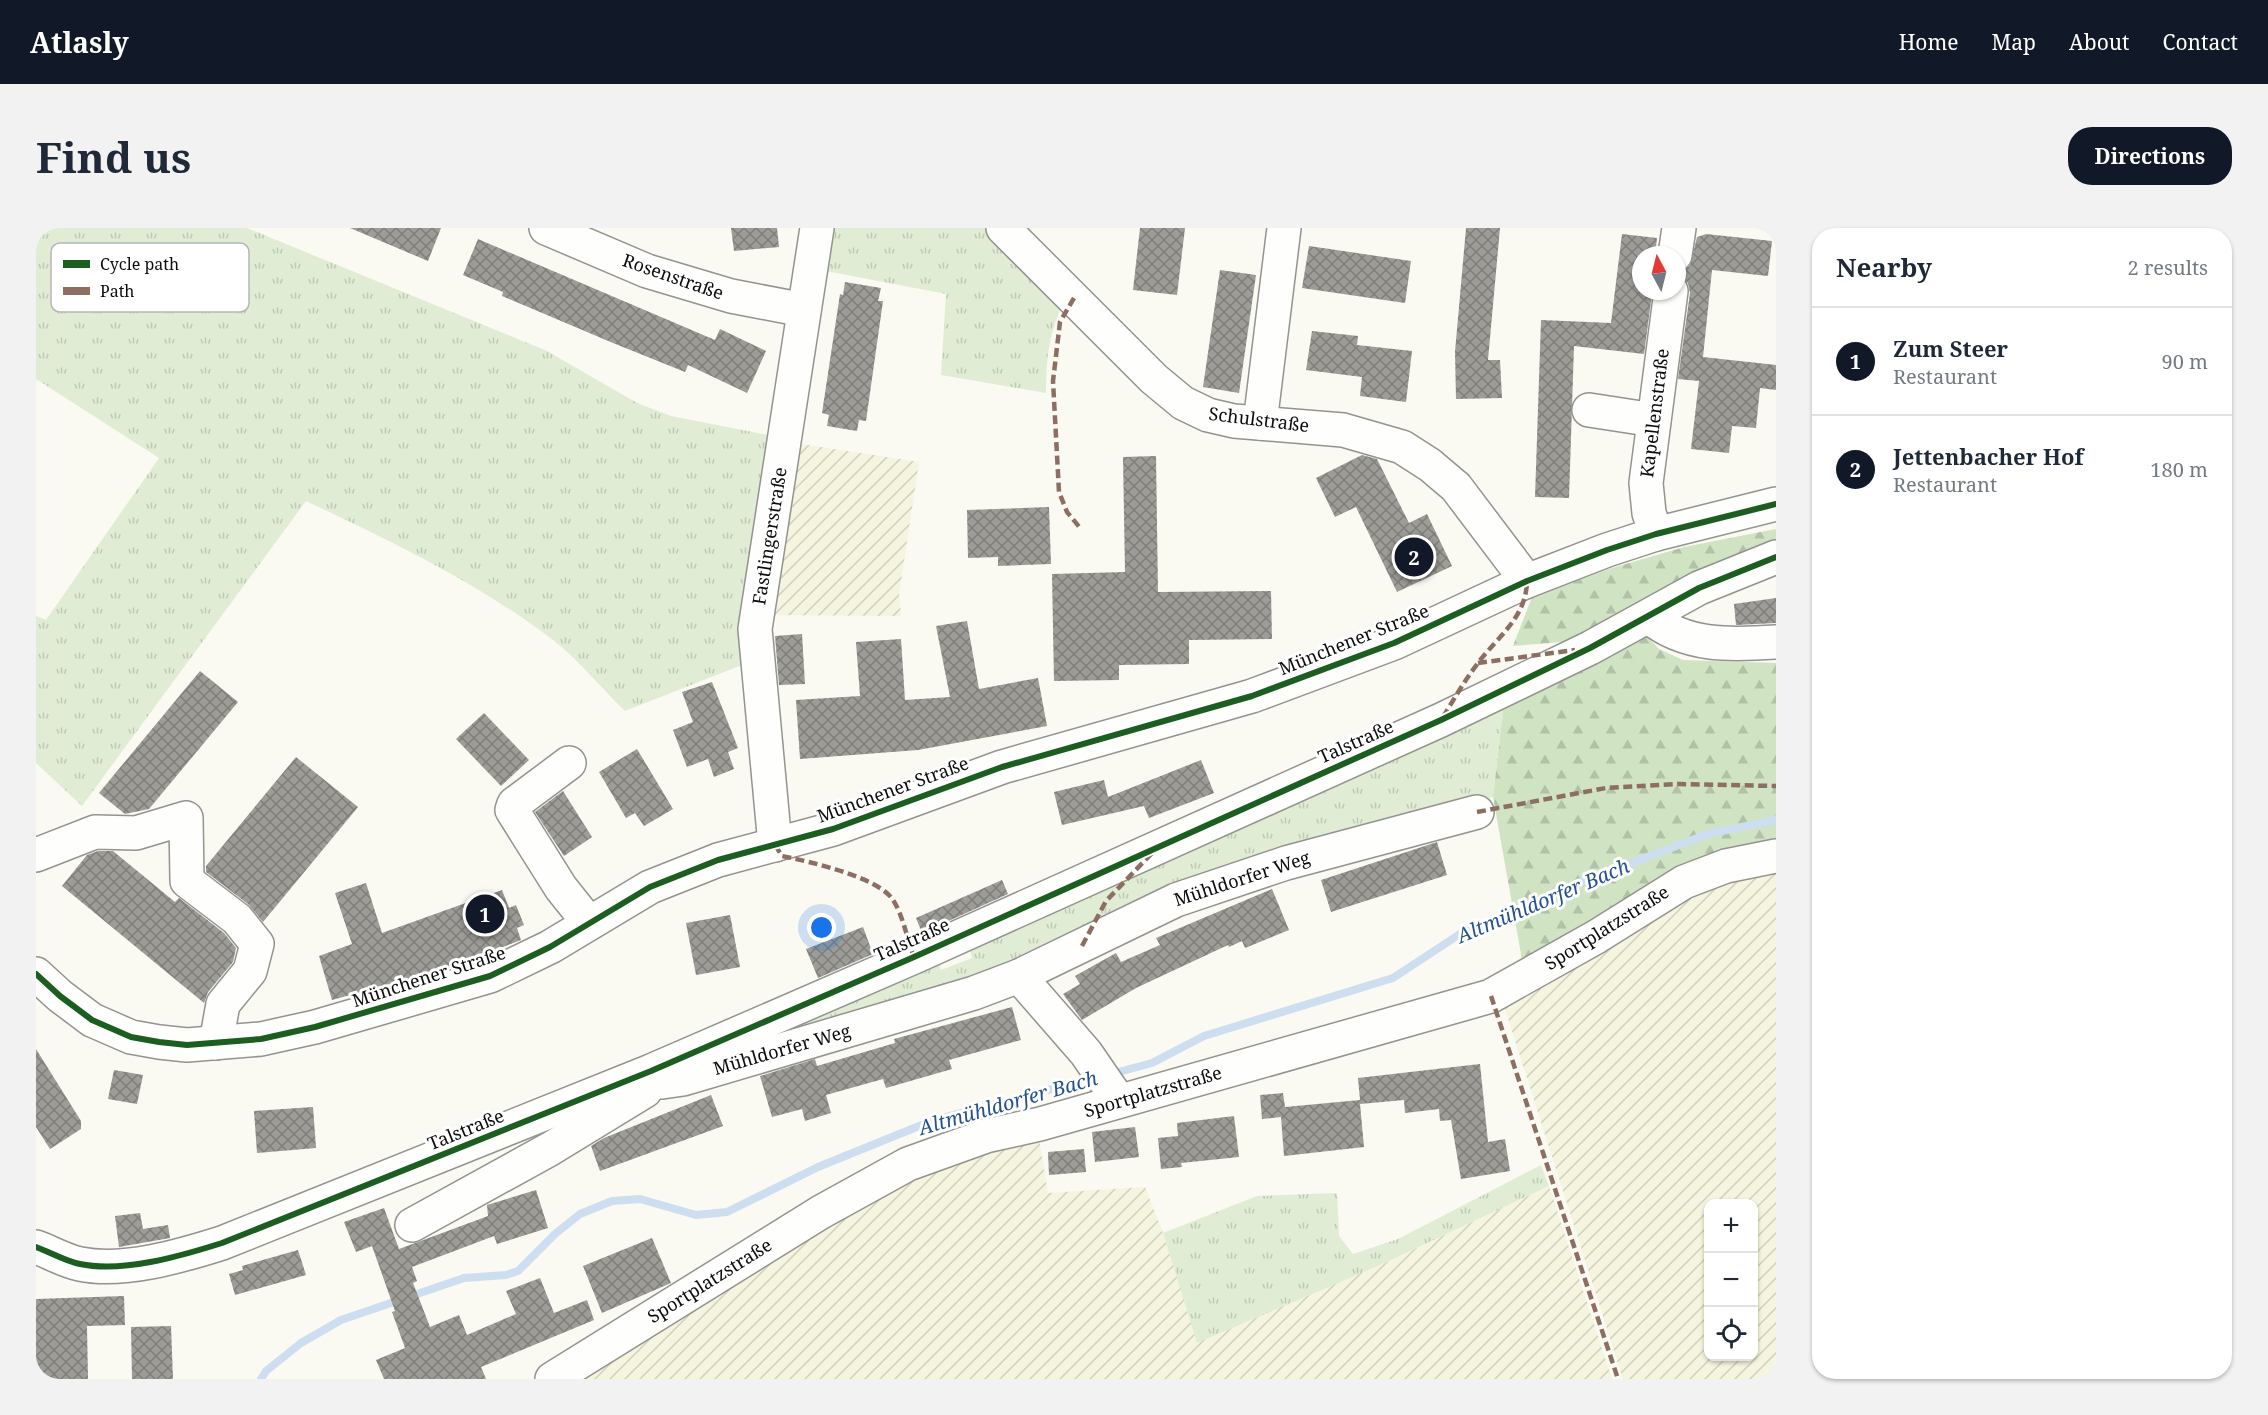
<!DOCTYPE html>
<html lang="en">
<head>
<meta charset="utf-8">
<style>
	body { margin:0; font-family:"Noto Serif",serif; background:#f2f2f3; color:#1f2937 }
	.controls { position:absolute; right:18px; bottom:18px; display:grid; overflow:hidden; border-radius:12px; box-shadow:0 2px 4px #0004 }
	.controls button { width:54px; height:54px; display:grid; place-items:center; padding:0; border:0; border-bottom:2px solid #e0e1e3; background:#fff; color:#1f2937; font:30px sans-serif }
	.compass { position:absolute; left:1596px; top:18px; width:54px; height:54px; border-radius:50%; background:#fff; box-shadow:0 2px 4px #0004; rotate:353deg }
	.you { position:absolute; left:786px; top:700px; width:21px; height:21px; margin:-15px; border:4px solid #fff; border-radius:50%; background:#1a73e8; box-shadow:0 0 0 9px #1a73e833 }
	.badge { display:grid; place-items:center; width:39px; height:39px; border-radius:50%; background:#111827; color:#fff; font-size:20px; font-weight:700 }
	.pin { position:absolute; translate:-50% -50%; border:3px solid #fff; box-shadow:0 2px 6px #0006 }
	.list { margin:0; padding:0; list-style:none }
	h2 { display:flex; justify-content:space-between; align-items:center; height:78px; margin:0; padding:0 24px; font-size:26px }
	h2 small { font-size:20px; font-weight:400; color:#747a83 }
	.list li { display:grid; grid-template-columns:39px 1fr auto; gap:18px; align-items:center; box-sizing:border-box; height:108px; padding:0 24px; border-top:2px solid #e0e1e3 }
	.list b { display:block; font-size:22px; white-space:nowrap }
	.list p { margin:0; font-size:20px; white-space:nowrap; color:#747a83 }
	.list em { font-size:20px; font-style:normal; color:#747a83 }
	.icon { flex:none; width:33px; height:33px; fill:none; stroke:currentColor; stroke-width:2; stroke-linecap:round; stroke-linejoin:round }
	.map { position:relative; flex:none; width:1740px; height:1151px; overflow:hidden; border-radius:24px }
	header { display:flex; align-items:center; gap:36px; box-sizing:border-box; height:84px; padding:0 30px; background:#111827; color:#fff }
	header strong { font-size:28px }
	nav { display:flex; gap:33px; margin-inline-start:auto; font-size:21px }
	.intro { display:flex; align-items:center; justify-content:space-between; box-sizing:border-box; height:144px; padding:0 36px }
	h1 { margin:0; font-size:42px }
	.button { padding:15px 27px; border-radius:24px; background:#111827; color:#fff; font-size:21px; font-weight:700 }
	main { display:flex; gap:36px; padding:0 36px }
	aside { flex:1; background:#fff; border-radius:24px; box-shadow:0 2px 4px #0004 }
	.map>svg:first-child { display:block }
	.farmland { fill:url(#farmland-furrows); fill-rule:evenodd }
	.grass { fill:url(#grass-tufts) }
	.forest { fill:url(#forest-firs) }
	.lines { fill:none; stroke-linecap:round; stroke-linejoin:round }
	.stream { stroke:#ccdef0; stroke-width:8 }
	.building { fill:url(#building-cross-hatch) }
	.minor-casing { stroke:#939390; stroke-width:36 }
	.minor { stroke:#fefefd; stroke-width:33 }
	.quiet { stroke:#8d6e63; stroke-width:4.5; stroke-dasharray:9 4.5; stroke-linecap:butt }
	.cycleway-casing { stroke:#fff; stroke-width:10 }
	.cycleway { stroke:#1b5e20; stroke-width:6 }
	.labels { text-anchor:middle; stroke-width:6; stroke-linejoin:round; paint-order:stroke }
	.street-label { font-size:18px; fill:#0c0c0c; stroke:#fff }
	.water-label { font-size:20px; font-style:italic; fill:#245290; stroke:#fff }
	.key { fill:#fff; stroke:#b6b6b6; stroke-width:1.5 }
	.key-label { font-size:16px; fill:#0c0c0c }
</style>
</head>
<body>
<header>
<strong>Atlasly</strong>
<nav><a>Home</a><a>Map</a><a>About</a><a>Contact</a></nav>
</header>
<div class="intro"><h1>Find us</h1><a class="button">Directions</a></div>
<main>
<div class="map">
<svg width="1740" height="1151" viewBox="0 0 1740 1151">
	<defs>
		<pattern id="farmland-furrows" width="10" height="10" patternUnits="userSpaceOnUse" patternTransform="scale(1.5)"><rect width="10" height="10" fill="#f4f4df"/><path d="M-1 1l2-2M0 10L10 0M9 11l2-2" fill="none" stroke="#d0d0be"/></pattern>
		<pattern id="grass-tufts" width="24" height="20" patternUnits="userSpaceOnUse" patternTransform="scale(1.5)"><rect width="24" height="20" fill="#e0edd4"/><path d="M3 7l-1-3M5 7V3M7 7l1-3M15 17l-1-3M17 17v-4M19 17l1-3" fill="none" stroke="#bfcab5"/></pattern>
		<pattern id="forest-firs" width="22" height="20" patternUnits="userSpaceOnUse" patternTransform="scale(1.5)"><rect width="22" height="20" fill="#d0e4c3"/><path d="M5 1l3.5 6h-7zM16 11l3.5 6h-7z" fill="#b1c2a6"/></pattern>
		<pattern id="building-cross-hatch" width="8" height="8" patternUnits="userSpaceOnUse" patternTransform="scale(1.5)"><rect width="8" height="8" fill="#9d9c97"/><path d="M0 0l8 8M0 8l8-8" fill="none" stroke="#7e7e7a"/></pattern>
	</defs>
	<rect width="100%" height="100%" fill="#faf9f2"/>
	<g class="farmland">
		<polygon points="759,215 883,234 863,367 865,388 730,387"/>
		<path d="M1740,637V1151H1587L1468,778L1624,675ZM1672,976H1718V1128H1672Z"/>
		<polygon points="1002,905 1012,965 1109,959 1127,1005 1162,1114 1342,1038 1513,958 1576,1151 537,1151 899,933"/>
	</g>
	<g class="grass">
		<path d="M0,0H211L511,123L601,175L635,188L742,209L711,435L589,483C565,460 543,432 517,412C442,355 355,313 270,273L46,578L0,535V388L10,392L123,230L0,151Z"/>
		<path d="M792,0H952L1028,73C1013,105 1010,130 1010,165L905,147L910,66L785,42Z"/>
		<polygon points="1468,475 1457,569 1241,624 985,736 651,840 902,733 905,742 936,730 934,721"/>
		<polygon points="1505,937 1513,958 1342,1038 1161,1115 1127,1005 1221,968 1301,965 1303,1008 1317,1026 1362,1011"/>
	</g>
	<g class="forest">
		<polygon points="1740,301 1740,321 1552,412 1477,418 1496,369 1576,340 1648,319"/>
		<polygon points="1607,404 1623,421 1647,432 1740,435 1740,620 1488,743 1457,569 1468,475"/>
	</g>
	<g class="lines">
		<g class="stream">
			<polyline points="1075,846 1116,835 1168,808 1357,750 1424,706 1537,657 1672,606 1740,592"/>
			<polyline points="225,1151 230,1143 265,1115 305,1092 428,1050 470,1047 482,1043 519,1006 544,986 576,973 604,971 660,987 691,984 782,939 898,892 1057,850"/>
		</g>
	</g>
	<g class="building">
		<polygon points="314,0 405,0 392,33"/>
		<polygon points="695,0 741,0 743,19 698,23"/>
		<polygon points="1104,0 1149,0 1141,67 1097,62"/>
		<polygon points="1430,0 1464,0 1452,132 1464,132 1466,170 1420,171 1419,124"/>
		<polygon points="1586,6 1621,10 1619,27 1605,27 1605,63 1614,63 1613,69 1616,66 1608,126 1538,118 1533,270 1499,269 1505,92 1575,95"/>
		<polygon points="1670,6 1736,13 1732,48 1676,42 1667,129 1740,137 1740,162 1724,160 1720,200 1696,198 1693,225 1655,221 1663,153 1642,151 1654,65 1652,55 1641,45 1654,38 1661,9"/>
		<polygon points="442,11 679,112 684,101 730,123 711,165 652,137 649,144 577,115 466,68 467,64 427,47"/>
		<polygon points="1273,18 1375,33 1369,75 1266,60"/>
		<polygon points="1184,42 1220,47 1203,165 1167,159"/>
		<polygon points="809,54 845,60 842,73 847,73 830,193 823,192 821,203 791,198 793,187 786,185 804,66 807,67"/>
		<polygon points="1276,103 1322,108 1321,117 1376,123 1370,174 1324,168 1326,149 1270,142"/>
		<polygon points="1326,227 1341,231 1373,295 1391,286 1416,338 1361,364 1320,279 1299,289 1280,250"/>
		<polygon points="1120,228 1122,364 1235,363 1236,411 1153,412 1153,436 1083,437 1083,452 1018,453 1016,346 1089,344 1087,229"/>
		<polygon points="1013,279 1015,336 962,338 962,329 932,330 931,282"/>
		<polygon points="1740,370 1740,395 1700,397 1698,376"/>
		<polygon points="931,393 943,461 1002,450 1011,498 882,522 764,531 760,472 824,468 820,414 865,411 869,472 914,469 900,398"/>
		<polygon points="766,406 769,456 743,457 739,408"/>
		<polygon points="164,443 202,474 113,581 89,586 63,565"/>
		<polygon points="676,454 702,520 692,524 698,541 678,549 672,531 651,539 637,502 657,494 646,464"/>
		<polygon points="448,485 493,532 465,558 420,511"/>
		<polygon points="601,521 637,581 608,598 599,585 590,590 563,544"/>
		<polygon points="260,529 322,579 227,694 212,676 170,644 170,638"/>
		<polygon points="1165,532 1178,565 1113,590 1108,578 1026,597 1018,564 1068,552 1072,569"/>
		<polygon points="527,563 556,609 528,628 499,584"/>
		<polygon points="1401,614 1411,647 1295,684 1285,652"/>
		<polygon points="62,623 77,623 139,674 143,670 188,705 200,720 197,734 172,764 168,775 26,658 51,627"/>
		<polygon points="966,652 972,666 886,705 880,690"/>
		<polygon points="330,655 346,705 466,662 473,680 480,677 488,697 481,700 485,712 416,739 296,772 283,728 316,716 299,665"/>
		<polygon points="1236,661 1253,702 1209,720 1206,713 1193,719 1192,717 1100,760 1046,792 1027,766 1044,756 1039,748 1080,725 1085,734 1124,717 1120,710"/>
		<polygon points="694,687 704,739 660,747 650,695"/>
		<polygon points="827,699 837,726 782,750 770,721"/>
		<polygon points="976,779 985,812 913,832 916,841 850,860 847,851 790,867 795,885 769,893 766,881 736,889 724,848 779,831 781,838 859,815 858,811"/>
		<polygon points="0,821 45,893 45,901 14,921 0,899"/>
		<polygon points="1444,836 1452,914 1469,911 1474,943 1425,951 1415,892 1404,893 1403,881 1369,885 1368,872 1324,876 1328,919 1248,928 1245,889 1226,891 1224,867 1247,865 1249,879 1324,872 1322,850"/>
		<polygon points="78,842 107,847 101,876 72,871"/>
		<polygon points="675,867 687,898 564,943 555,918 568,910"/>
		<polygon points="277,879 280,920 221,925 218,883"/>
		<polygon points="1198,888 1203,929 1145,935 1146,939 1125,941 1122,910 1142,908 1141,895"/>
		<polygon points="1099,899 1103,929 1059,934 1056,904"/>
		<polygon points="1048,921 1050,944 1013,947 1012,924"/>
		<polygon points="500,962 512,1000 461,1016 458,1008 376,1039 381,1053 377,1055 394,1099 423,1087 431,1107 480,1086 470,1063 504,1050 518,1085 551,1072 558,1092 445,1139 450,1151 348,1151 340,1132 369,1120 356,1084 359,1083 336,1018 320,1024 308,994 348,980 363,1021 452,988 451,977"/>
		<polygon points="104,985 107,1001 132,997 134,1010 83,1019 79,988"/>
		<polygon points="616,1010 635,1055 566,1085 547,1038"/>
		<polygon points="262,1022 270,1047 199,1067 193,1046 207,1042 206,1038"/>
		<polygon points="88,1068 89,1097 51,1098 52,1151 0,1151 0,1071"/>
		<polygon points="135,1098 137,1151 96,1151 95,1099"/>
	</g>
	<g class="lines">
		<defs>
			<g id="minor">
				<polyline points="510,0 611,43 695,68 768,82"/>
				<polyline points="967,0 1118,151 1147,175 1172,187 1198,193 1307,202 1366,219 1394,237 1420,259 1491,353"/>
				<polyline points="1639,27 1643,0"/>
				<polyline points="1553,182 1618,192"/>
				<polyline points="1224,195 1248,0"/>
				<polyline points="1620,306 1613,285 1610,255 1635,63"/>
				<path d="M1613,389C1650,419 1694,417 1740,414"/>
				<polyline points="533,535 478,576 476,582 525,660 553,695"/>
				<polyline points="739,617 719,401 781,0"/>
				<polyline points="0,627 59,604 100,605 150,590 151,653 201,691 221,716 214,743 187,776 180,815"/>
				<polyline points="0,746 24,768 56,792 95,809 123,814 151,817 225,811 279,799 454,748 514,719 614,659 682,632 797,601 966,539 1216,468 1358,415 1491,353 1571,322 1620,306 1740,276"/>
				<polyline points="983,748 1050,825 1083,873"/>
				<polyline points="626,854 647,851 938,765 983,748 1140,672 1250,635 1441,584"/>
				<polyline points="376,997 514,921 609,863"/>
				<path d="M0,1019C14,1024 29,1033 44,1036C87,1045 145,1028 186,1015L615,843L878,729L1405,492L1554,420L1663,360L1740,329"/>
				<polyline points="516,1151 785,984 872,936 950,908 1004,896 1455,768 1560,709 1648,654 1690,638 1740,628"/>
			</g>
		</defs>
		<use href="#minor" class="minor-casing"/>
		<use href="#minor" class="minor"/>
		<g class="quiet">
			<polyline points="1038,70 1024,94 1017,153 1023,264 1031,284 1045,301"/>
			<polyline points="1442,435 1539,422"/>
			<path d="M1407,489C1418,471 1429,452 1442,435C1463,407 1490,390 1491,353"/>
			<polyline points="1441,584 1570,560 1643,556 1740,558"/>
			<path d="M739,617L746,628C771,633 843,649 857,672C867,687 871,711 878,729"/>
			<polyline points="1046,718 1070,673 1116,625"/>
			<polyline points="1455,768 1582,1151"/>
		</g>
		<defs>
			<g id="cycleway">
				<polyline points="0,746 24,768 56,792 95,809 123,814 151,817 225,811 279,799 454,748 514,719 614,659 682,632 797,601 966,539 1216,468 1358,415 1491,353 1571,322 1620,306 1740,276"/>
				<path d="M0,1019C14,1024 29,1033 44,1036C87,1045 145,1028 186,1015L615,843L878,729L1405,492L1554,420L1663,360L1740,329"/>
			</g>
		</defs>
		<use href="#cycleway" class="cycleway-casing"/>
		<use href="#cycleway" class="cycleway"/>
	</g>
	<g class="labels">
		<g class="street-label">
			<text transform="translate(637 49) rotate(19)" y="6">Rosenstraße</text>
			<text transform="translate(1619 185) rotate(-83)" y="6">Kapellenstraße</text>
			<text transform="translate(1223 192) rotate(7)" y="6">Schulstraße</text>
			<text transform="translate(734 308) rotate(-81)" y="6">Fastlingerstraße</text>
			<text transform="translate(1318 412) rotate(-22)" y="6">Münchener Straße</text>
			<text transform="translate(1320 514) rotate(-24)" y="6">Talstraße</text>
			<text transform="translate(857 562) rotate(-20)" y="6">Münchener Straße</text>
			<text transform="translate(1206 651) rotate(-18)" y="6">Mühldorfer Weg</text>
			<text transform="translate(1571 700) rotate(-32)" y="6">Sportplatzstraße</text>
			<text transform="translate(876 712) rotate(-24)" y="6">Talstraße</text>
			<text transform="translate(393 749) rotate(-18)" y="6">Münchener Straße</text>
			<text transform="translate(746 822) rotate(-16)" y="6">Mühldorfer Weg</text>
			<text transform="translate(1117 864) rotate(-16)" y="6">Sportplatzstraße</text>
			<text transform="translate(430 902) rotate(-22)" y="6">Talstraße</text>
			<text transform="translate(674 1053) rotate(-32)" y="6">Sportplatzstraße</text>
		</g>
		<g class="water-label">
			<text transform="translate(1507 673) rotate(-23)" y="7">Altmühldorfer Bach</text>
			<text transform="translate(972 875) rotate(-16)" y="7">Altmühldorfer Bach</text>
		</g>
	</g>
	<rect x="15" y="15" width="198" height="69" rx="9" class="key"/>
	<rect x="27" y="32" width="27" height="8" fill="#1b5e20"/>
	<rect x="27" y="59" width="27" height="8" fill="#8d6e63"/>
	<g class="key-label">
		<text x="64" y="42">Cycle path</text>
		<text x="64" y="69">Path</text>
	</g>
</svg>
<div class="controls">
<button>+</button>
<button>−</button>
<button><svg class="icon" aria-label="locate" viewBox="0 0 24 24"><circle cx="12" cy="12" r="6"/><path d="M12 2v4M12 18v4M2 12h4M18 12h4"/></svg></button>
</div>
<svg class="compass" viewBox="-18 -18 36 36"><path d="M0-13l5 13h-10z" fill="#e53935"/><path d="M0 13l5-13h-10z" fill="#747a83"/></svg>
<div class="you"></div>
<div class="pin badge" style="left:449px;top:686px">1</div>
<div class="pin badge" style="left:1378px;top:329px">2</div>
</div>
<aside>
<h2>Nearby<small>2 results</small></h2>
<ul class="list">
<li><span class="badge">1</span><div><b>Zum Steer</b><p>Restaurant</p></div><em>90 m</em></li>
<li><span class="badge">2</span><div><b>Jettenbacher Hof</b><p>Restaurant</p></div><em>180 m</em></li>
</ul>
</aside>
</main>
</body>
</html>
